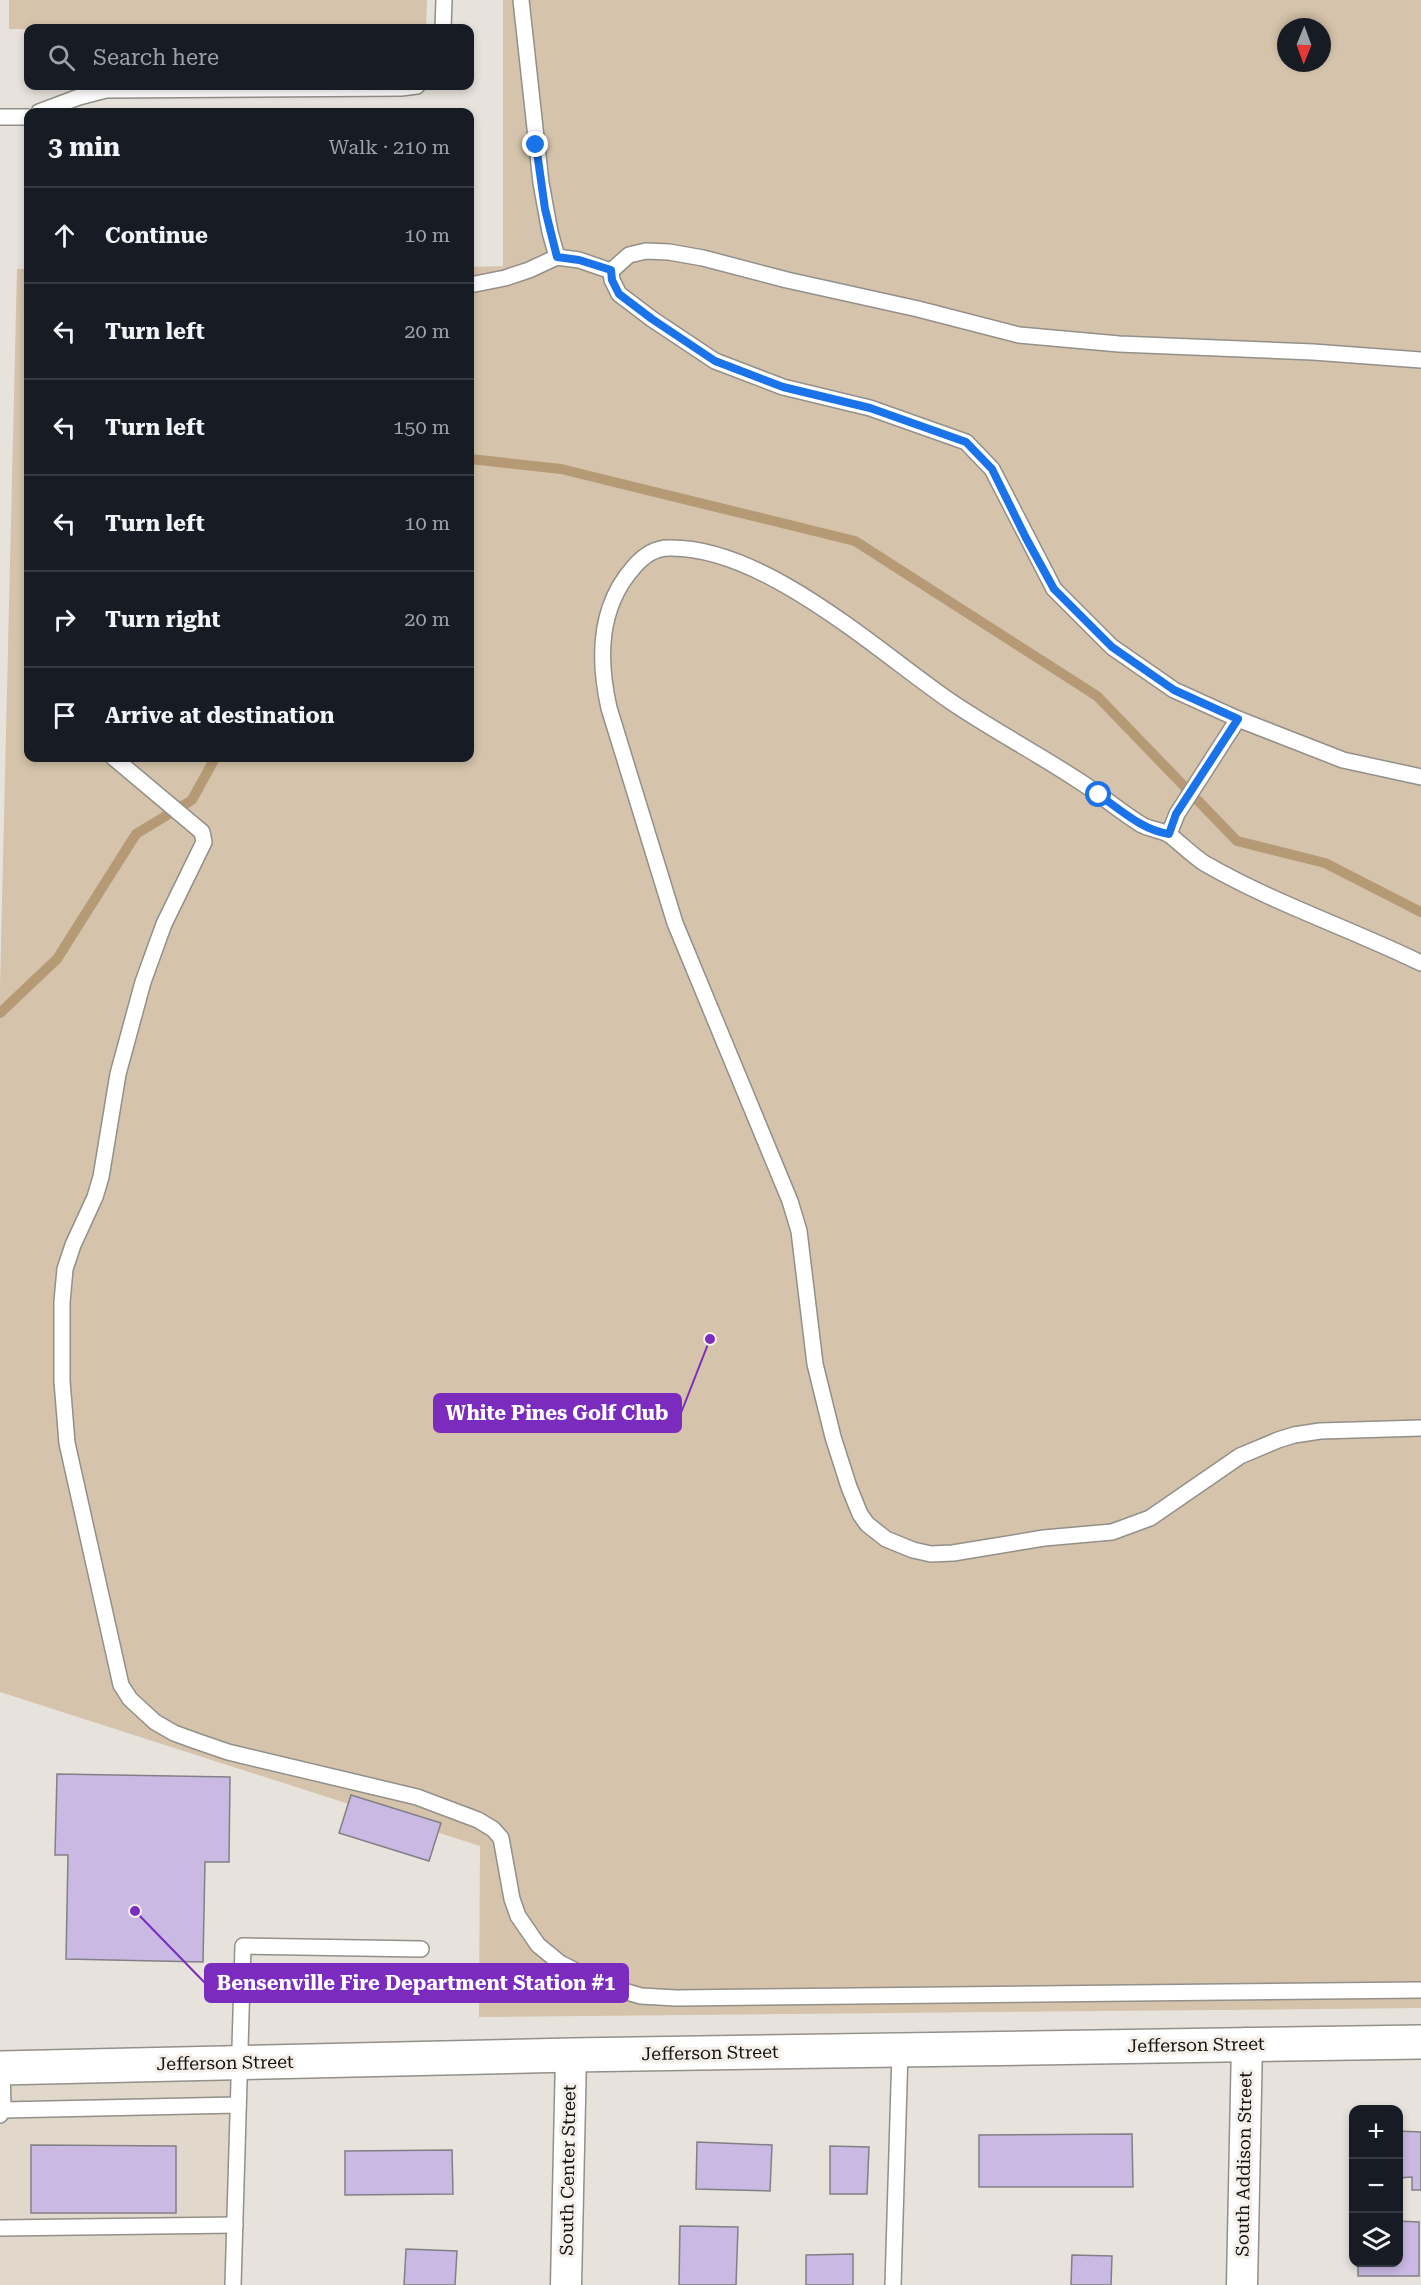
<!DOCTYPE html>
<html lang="en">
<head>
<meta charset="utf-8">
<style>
	body { margin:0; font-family:"Roboto Serif",serif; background:#242831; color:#f1f3f6 }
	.controls { position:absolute; right:18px; bottom:18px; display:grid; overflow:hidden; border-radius:12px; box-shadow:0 3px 9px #0003 }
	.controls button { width:54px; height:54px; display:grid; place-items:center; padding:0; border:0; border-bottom:2px solid #363941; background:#171b24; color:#f1f3f6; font:30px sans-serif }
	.compass { position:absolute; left:1277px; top:18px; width:54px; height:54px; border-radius:50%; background:#171b24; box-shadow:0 3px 9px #0003; rotate:181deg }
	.stop { position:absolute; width:18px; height:18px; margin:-14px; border:4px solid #1a73e8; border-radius:50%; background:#fff }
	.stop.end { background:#1a73e8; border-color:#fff; box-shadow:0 2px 6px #0008 }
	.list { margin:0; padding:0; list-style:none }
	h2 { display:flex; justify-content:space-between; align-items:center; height:78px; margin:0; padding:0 24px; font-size:26px }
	h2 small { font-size:20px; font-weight:400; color:#9ea1a6 }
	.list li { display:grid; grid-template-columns:39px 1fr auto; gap:18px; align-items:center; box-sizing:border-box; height:96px; padding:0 24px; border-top:2px solid #363941 }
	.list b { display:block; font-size:22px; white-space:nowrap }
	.list em { font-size:20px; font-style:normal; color:#9ea1a6 }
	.icon { flex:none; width:33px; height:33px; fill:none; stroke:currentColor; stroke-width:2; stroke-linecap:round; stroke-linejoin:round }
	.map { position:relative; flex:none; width:1421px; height:2285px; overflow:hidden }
	.search { position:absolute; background:#171b24; box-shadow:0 3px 9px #0003; left:24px; top:24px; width:450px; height:66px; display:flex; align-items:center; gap:15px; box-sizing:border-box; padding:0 21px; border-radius:12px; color:#9ea1a6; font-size:22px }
	.panel { position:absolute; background:#171b24; box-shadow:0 3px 9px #0003; left:24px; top:108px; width:450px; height:654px; border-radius:12px }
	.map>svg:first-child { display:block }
	.built { fill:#e1d7ca }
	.green { fill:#d5c3ab; fill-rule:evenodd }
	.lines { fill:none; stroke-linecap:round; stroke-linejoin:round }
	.stream { stroke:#b69a75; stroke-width:10 }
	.building { fill:#c9b9e3; stroke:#828086; stroke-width:1.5 }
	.lane-casing { stroke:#938f89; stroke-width:18 }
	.street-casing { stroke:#938f89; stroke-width:33 }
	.secondary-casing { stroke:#938f89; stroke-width:36 }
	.lane { stroke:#fff; stroke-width:15 }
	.street { stroke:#fff; stroke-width:30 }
	.secondary { stroke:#fff; stroke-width:33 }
	.route { stroke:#1a73e8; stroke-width:8 }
	.labels { text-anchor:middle; stroke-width:6; stroke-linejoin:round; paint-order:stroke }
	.street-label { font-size:18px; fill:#141210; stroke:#f4efe9 }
	.leader { fill:none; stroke:#7b2cbf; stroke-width:2 }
	.callout-dot { fill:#7b2cbf; stroke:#f4efe9; stroke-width:2 }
	.callout { fill:#7b2cbf; stroke:#7b2cbf; stroke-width:2 }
	.callout-label { font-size:20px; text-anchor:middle; font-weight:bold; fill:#fff }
</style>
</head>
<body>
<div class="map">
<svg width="1421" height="2285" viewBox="0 0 1421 2285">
	<rect width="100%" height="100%" fill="#e7e2dc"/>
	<polygon class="built" points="232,2074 226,2285 0,2285 0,2080"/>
	<g class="green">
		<polygon points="9,0 427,0 426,28 9,29"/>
		<path d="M503,0H1421V2008L479,2017L480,1846L0,1692V987L17,269H28V758H470V267L503,266ZM1286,27H1322V63H1286Z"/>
	</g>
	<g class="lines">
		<g class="stream">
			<polyline points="470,459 561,469 855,541 1097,696 1237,841 1325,863 1421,912"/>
			<polyline points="0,1013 57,959 136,834 192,800 215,758"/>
		</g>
	</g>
	<g class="building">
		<polygon points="57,1774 230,1777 229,1862 205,1862 203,1962 66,1959 68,1855 55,1855"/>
		<polygon points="351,1795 441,1823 429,1861 339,1833"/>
		<polygon points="1398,2131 1421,2132 1421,2190 1412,2190 1412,2177 1398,2178"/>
		<polygon points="1132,2134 1133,2187 979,2187 979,2135"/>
		<polygon points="697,2142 772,2145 770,2191 696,2189"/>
		<polygon points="31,2145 176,2146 176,2213 31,2213"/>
		<polygon points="830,2146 869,2147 867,2194 830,2194"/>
		<polygon points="452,2150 453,2194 345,2195 345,2151"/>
		<polygon points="1398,2221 1419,2222 1419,2276 1358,2276 1358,2262 1398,2262"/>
		<polygon points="680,2226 738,2227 736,2285 679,2285"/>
		<polygon points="406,2249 457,2251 455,2285 404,2285"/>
		<polygon points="853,2254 853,2285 806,2285 806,2255"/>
		<polygon points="1072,2255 1112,2256 1111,2285 1071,2285"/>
	</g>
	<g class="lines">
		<defs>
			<g id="lane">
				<polyline points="521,0 541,183 550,232 557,257"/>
				<polyline points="443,28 444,0"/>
				<polyline points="39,112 79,97 106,90 401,88 417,86"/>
				<polyline points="0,117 28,117"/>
				<polyline points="611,271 612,280 619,294 652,319 715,361 783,387 870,408 966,442 992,469 1054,589 1112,647 1174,690 1238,719 1343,760 1421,777"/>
				<polyline points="470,285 505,278 529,270 557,257 579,260 611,271 629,255 646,251 669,252 703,258 787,280 918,309 1019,335 1119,344 1313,352 1421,360"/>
				<polyline points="114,758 202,832 204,842 164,924 143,982 118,1074 101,1177 95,1197 73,1245 65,1269 62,1302 62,1381 67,1443 121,1685 130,1699 155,1722 174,1733 196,1741 228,1752 417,1797 478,1820 493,1829 501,1838 512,1899 518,1916 538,1945 560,1963 603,1985 641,1996 676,1998 1421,1990"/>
				<polyline points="1169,834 1177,814 1238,719"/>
				<path d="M1421,963C1349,928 1273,903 1204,863C1192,855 1182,845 1171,836C1164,830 1151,830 1142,825C1119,811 1099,793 1076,779C1035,752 991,729 950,701C875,649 763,546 669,548C653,548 642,557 633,568C598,608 598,659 609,708L675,923L790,1201L799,1231L815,1364L833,1437L849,1487L860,1514L867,1524L886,1539L913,1550L931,1554L953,1553L1044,1538L1112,1532L1150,1518L1240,1456L1278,1440L1294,1435L1320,1431L1421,1428"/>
				<polyline points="2,2067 3,2110"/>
				<polyline points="0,2115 3,2110 238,2105"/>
				<polyline points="0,2228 235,2225"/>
				<polyline points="233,2285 243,1946 421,1949"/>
				<polyline points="893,2285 900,2051"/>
			</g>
			<g id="street">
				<polyline points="566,2285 571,2055"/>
				<polyline points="1242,2285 1247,2043"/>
			</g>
			<polyline id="secondary" points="0,2068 571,2055 1421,2042"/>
		</defs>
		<use href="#lane" class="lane-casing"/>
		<use href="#street" class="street-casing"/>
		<use href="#secondary" class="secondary-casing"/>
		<use href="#lane" class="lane"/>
		<use href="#street" class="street"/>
		<use href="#secondary" class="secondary"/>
	</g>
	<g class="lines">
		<path class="route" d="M536,145L545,209L557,257L579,260L611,270L612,280L619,294L652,319L715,361L783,387L870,408L966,442L992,469L1026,538L1054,589L1112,647L1174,690L1238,719L1176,814L1169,834C1142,830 1121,810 1099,795"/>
	</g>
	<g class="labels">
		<g class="street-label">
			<text transform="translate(1196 2045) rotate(-1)" y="6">Jefferson Street</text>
			<text transform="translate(710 2053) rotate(-1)" y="6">Jefferson Street</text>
			<text transform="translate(225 2063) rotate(-1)" y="6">Jefferson Street</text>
			<text transform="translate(1244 2164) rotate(-89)" y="6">South Addison Street</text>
			<text transform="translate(568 2170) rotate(-89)" y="6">South Center Street</text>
		</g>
	</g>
	<path class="leader" d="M710 1339L681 1413M135 1911L205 1983"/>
	<g class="callout-dot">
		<circle cx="710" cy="1339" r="6"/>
		<circle cx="135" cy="1911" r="6"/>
	</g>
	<g class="callout">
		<rect x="434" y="1394" width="247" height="38" rx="6"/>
		<rect x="205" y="1964" width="423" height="38" rx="6"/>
	</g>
	<g class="callout-label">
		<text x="557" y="1420">White Pines Golf Club</text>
		<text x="416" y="1990">Bensenville Fire Department Station #1</text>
	</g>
</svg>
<div class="controls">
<button>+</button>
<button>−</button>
<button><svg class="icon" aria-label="layers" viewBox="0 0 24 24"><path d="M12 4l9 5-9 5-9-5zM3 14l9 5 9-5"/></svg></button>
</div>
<svg class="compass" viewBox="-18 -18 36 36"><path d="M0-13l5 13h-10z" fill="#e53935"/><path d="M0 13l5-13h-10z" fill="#9ea1a6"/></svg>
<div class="stop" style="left:1099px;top:795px"></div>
<div class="stop end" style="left:536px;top:145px"></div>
<div class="search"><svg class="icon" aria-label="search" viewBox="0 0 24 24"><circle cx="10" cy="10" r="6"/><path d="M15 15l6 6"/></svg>Search here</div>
<section class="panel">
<h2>3 min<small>Walk · 210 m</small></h2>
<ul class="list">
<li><svg class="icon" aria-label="ahead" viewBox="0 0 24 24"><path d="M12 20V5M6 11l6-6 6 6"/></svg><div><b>Continue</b></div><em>10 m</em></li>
<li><svg class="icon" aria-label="left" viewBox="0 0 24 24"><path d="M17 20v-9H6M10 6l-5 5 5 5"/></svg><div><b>Turn left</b></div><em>20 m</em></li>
<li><svg class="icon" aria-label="left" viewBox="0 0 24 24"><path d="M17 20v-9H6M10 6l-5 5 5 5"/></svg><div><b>Turn left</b></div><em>150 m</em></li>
<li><svg class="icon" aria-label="left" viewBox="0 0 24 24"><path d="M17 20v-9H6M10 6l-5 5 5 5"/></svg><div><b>Turn left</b></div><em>10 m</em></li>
<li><svg class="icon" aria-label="right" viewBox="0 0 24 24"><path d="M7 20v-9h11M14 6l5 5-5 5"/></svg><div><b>Turn right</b></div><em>20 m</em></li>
<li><svg class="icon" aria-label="arrive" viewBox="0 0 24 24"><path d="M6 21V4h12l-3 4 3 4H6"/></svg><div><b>Arrive at destination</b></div></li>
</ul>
</section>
</div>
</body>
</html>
